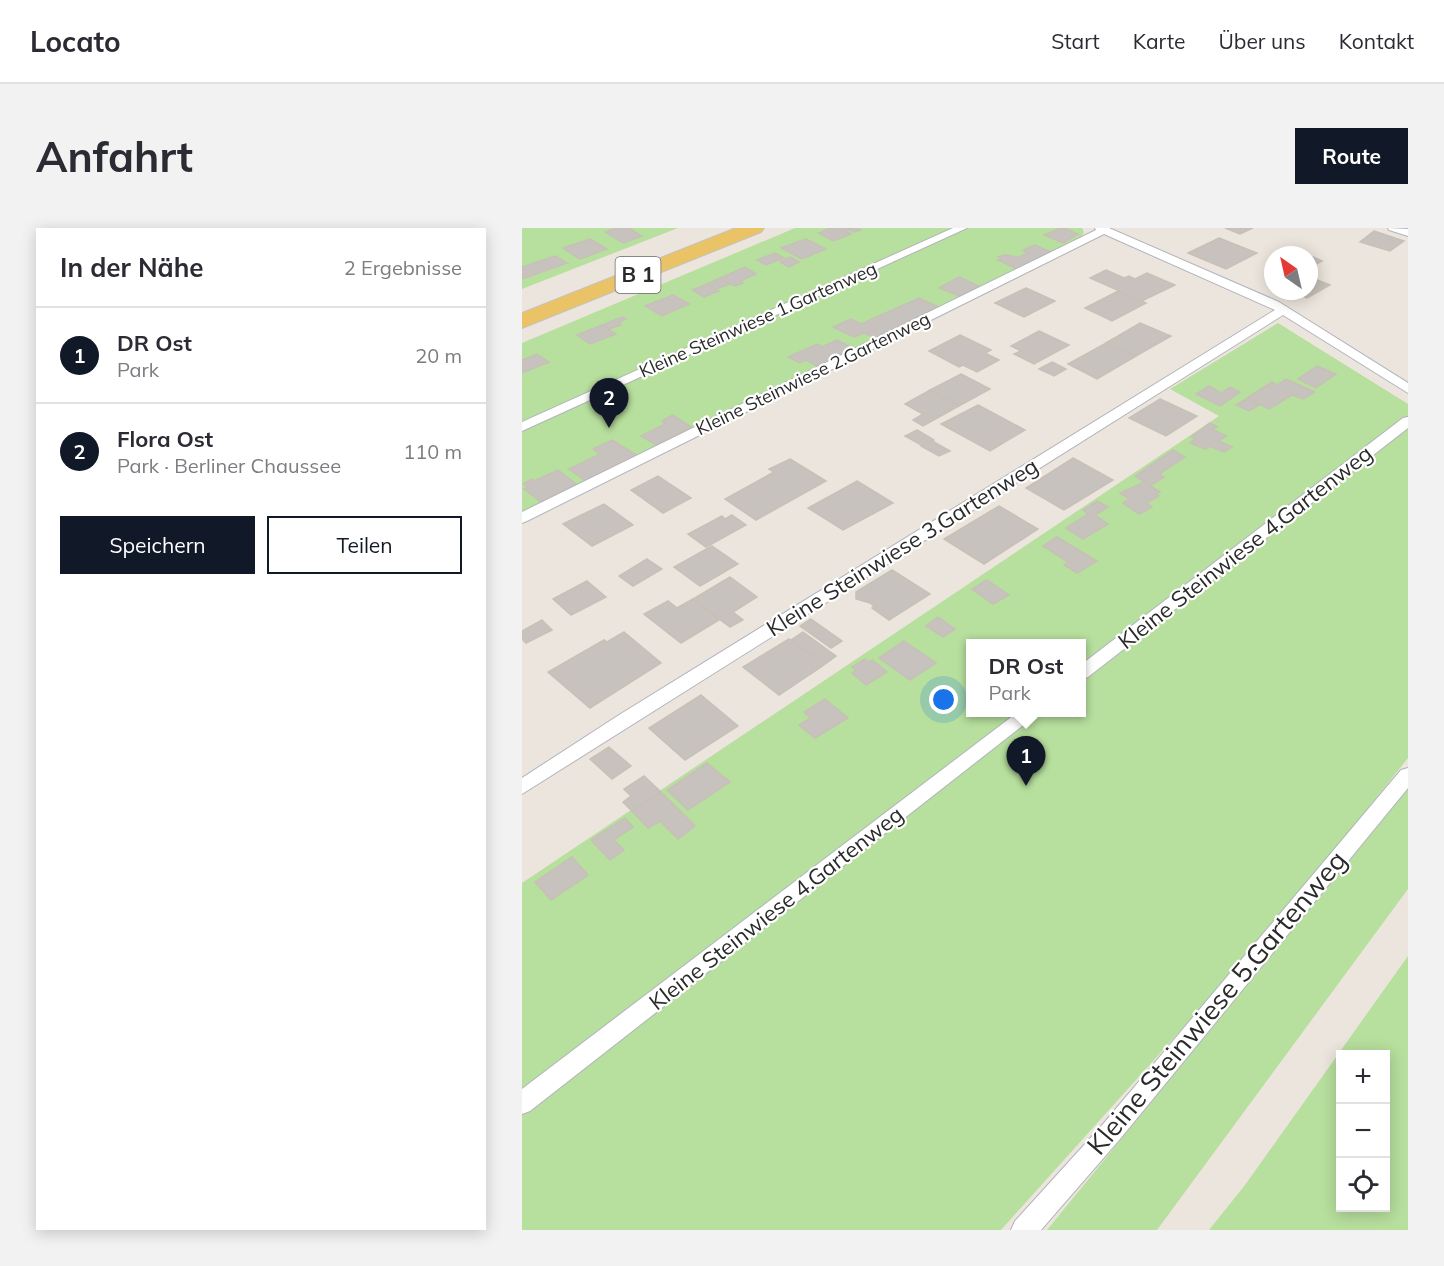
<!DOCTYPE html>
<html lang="de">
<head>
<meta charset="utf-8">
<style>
	body { margin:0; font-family:Mulish,sans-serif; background:#f2f2f3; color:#2b2b33 }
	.controls { position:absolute; right:18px; bottom:18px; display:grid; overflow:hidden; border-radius:0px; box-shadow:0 3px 15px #0003 }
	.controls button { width:54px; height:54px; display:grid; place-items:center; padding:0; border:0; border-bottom:2px solid #e1e1e2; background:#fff; color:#2b2b33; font:30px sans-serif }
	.compass { position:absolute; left:742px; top:18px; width:54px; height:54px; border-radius:50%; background:#fff; box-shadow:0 3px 15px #0003; rotate:326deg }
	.you { position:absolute; left:422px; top:472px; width:21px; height:21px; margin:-15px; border:4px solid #fff; border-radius:50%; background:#1a73e8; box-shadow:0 0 0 9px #1a73e833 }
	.badge { display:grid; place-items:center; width:39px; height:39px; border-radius:50%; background:#111827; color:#fff; font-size:20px; font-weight:700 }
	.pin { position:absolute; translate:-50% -50px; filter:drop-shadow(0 2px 3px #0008) }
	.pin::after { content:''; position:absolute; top:32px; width:21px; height:18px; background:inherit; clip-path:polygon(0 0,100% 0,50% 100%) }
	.popup { position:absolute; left:444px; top:411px; width:120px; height:78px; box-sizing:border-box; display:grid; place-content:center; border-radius:0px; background:#fff; filter:drop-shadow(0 2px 4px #0005); font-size:20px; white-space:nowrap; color:#7c7c81 }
	.popup b { font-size:22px; color:#2b2b33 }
	.popup::after { content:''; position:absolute; left:50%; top:100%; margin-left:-12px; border:12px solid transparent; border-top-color:#fff }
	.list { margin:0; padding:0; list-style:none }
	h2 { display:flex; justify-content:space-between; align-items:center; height:78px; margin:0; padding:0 24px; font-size:26px }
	h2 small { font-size:20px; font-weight:400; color:#7c7c81 }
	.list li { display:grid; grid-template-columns:39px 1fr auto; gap:18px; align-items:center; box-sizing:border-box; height:96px; padding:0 24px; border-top:2px solid #e1e1e2 }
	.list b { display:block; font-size:22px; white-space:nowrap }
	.list p { margin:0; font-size:20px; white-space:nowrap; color:#7c7c81 }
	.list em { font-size:20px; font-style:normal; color:#7c7c81 }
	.actions { display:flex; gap:12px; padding:18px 24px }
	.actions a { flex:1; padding:14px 0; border:2px solid #111827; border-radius:0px; text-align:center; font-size:21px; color:#111827 }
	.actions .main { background:#111827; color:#fff }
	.icon { flex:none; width:33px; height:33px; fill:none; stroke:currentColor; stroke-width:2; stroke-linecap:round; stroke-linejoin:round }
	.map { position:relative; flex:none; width:886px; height:1002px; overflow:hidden; border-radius:0px }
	header { display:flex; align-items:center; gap:36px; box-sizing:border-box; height:84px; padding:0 30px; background:#fff; border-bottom:2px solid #e1e1e2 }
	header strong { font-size:28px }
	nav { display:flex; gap:33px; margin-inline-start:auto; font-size:21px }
	.intro { display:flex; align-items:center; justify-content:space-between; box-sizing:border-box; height:144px; padding:0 36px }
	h1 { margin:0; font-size:42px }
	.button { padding:15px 27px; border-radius:0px; background:#111827; color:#fff; font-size:21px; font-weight:700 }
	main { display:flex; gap:36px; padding:0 36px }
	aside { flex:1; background:#fff; border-radius:0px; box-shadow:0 3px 15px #0003 }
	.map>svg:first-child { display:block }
	.green { fill:#b7df9d; fill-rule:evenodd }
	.building { fill:#c7c2bd; stroke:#c7c0b7; stroke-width:1.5 }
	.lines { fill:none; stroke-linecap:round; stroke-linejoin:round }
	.lane-casing { stroke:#b1b4bd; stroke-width:2 }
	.primary-casing { stroke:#c3c3c3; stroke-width:2 }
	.lane { fill:#fff; fill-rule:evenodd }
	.primary { fill:#e9c365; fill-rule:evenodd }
	.labels { text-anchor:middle; stroke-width:4.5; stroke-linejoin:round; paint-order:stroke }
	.far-street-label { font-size:18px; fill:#2a2a2a; stroke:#fff }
	.shield { fill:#fff; stroke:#6a6a6a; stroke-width:1.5 }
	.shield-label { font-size:21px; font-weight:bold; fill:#2a2a2a }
	.street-label { font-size:22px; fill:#2a2a2a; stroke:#fff }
	.near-street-label { font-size:27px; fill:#2a2a2a; stroke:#fff }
</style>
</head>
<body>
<header>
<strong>Locato</strong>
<nav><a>Start</a><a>Karte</a><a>Über uns</a><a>Kontakt</a></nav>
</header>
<div class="intro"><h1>Anfahrt</h1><a class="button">Route</a></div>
<main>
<aside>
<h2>In der Nähe<small>2 Ergebnisse</small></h2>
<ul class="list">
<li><span class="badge">1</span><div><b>DR Ost</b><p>Park</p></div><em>20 m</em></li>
<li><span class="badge">2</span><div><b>Flora Ost</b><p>Park · Berliner Chaussee</p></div><em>110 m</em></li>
</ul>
<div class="actions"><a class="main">Speichern</a><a>Teilen</a></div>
</aside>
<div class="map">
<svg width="886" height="1002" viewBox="0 0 886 1002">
	<rect width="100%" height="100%" fill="#ece5dd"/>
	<g class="green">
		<polygon points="0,0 156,0 0,61"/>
		<polygon points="273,0 560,0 562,4 559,10 0,286 0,115"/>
		<path d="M756,95L886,176V530L748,703L479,1002H0V655L697,188L648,161ZM448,416H560V484H448Z"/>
		<polygon points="886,560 886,661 635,1002 525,1002"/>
		<path d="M886,728V1002H687L723,957ZM818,826H864V980H818Z"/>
	</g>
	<g class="building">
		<polygon points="95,0 107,0 120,8 101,15 83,4"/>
		<polygon points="308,0 335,0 339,2 332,4 327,2 324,3 329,6 311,13 297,5"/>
		<polygon points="539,0 542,0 556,6 541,15 522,7"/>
		<polygon points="703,0 731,0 718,6"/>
		<polygon points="852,3 882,13 868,23 838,14"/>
		<polygon points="697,10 735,25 704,41 666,25"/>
		<polygon points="68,11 85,21 58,31 41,20"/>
		<polygon points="284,11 304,21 280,31 259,20"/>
		<polygon points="513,17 529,24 495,41 476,32 479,31 476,29 483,27 496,29 506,25 501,22"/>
		<polygon points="253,25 262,30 244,37 235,32"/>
		<polygon points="33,28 45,35 0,51 0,39"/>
		<polygon points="789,28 800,33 787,40"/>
		<polygon points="268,29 277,34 267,39 258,34"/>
		<polygon points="223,39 234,46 219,53 221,55 213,58 198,50"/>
		<polygon points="584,42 602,50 607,48 613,51 625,45 653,57 620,73 568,50"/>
		<polygon points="437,49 457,58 437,68 417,60"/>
		<polygon points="787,49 808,57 785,70 770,63 787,63"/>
		<polygon points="198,50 208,56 194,61 185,56"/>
		<polygon points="185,56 197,63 182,69 170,62"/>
		<polygon points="504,60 533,73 502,89 473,75"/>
		<polygon points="596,63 624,75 590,93 563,80"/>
		<polygon points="151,67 167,76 140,88 123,78"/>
		<polygon points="397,70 416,79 353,110 342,105 332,109 311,99 329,91 339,96"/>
		<polygon points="100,89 104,91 96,95 99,97 87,101 80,97"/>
		<polygon points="618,95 649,108 614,128 584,115"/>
		<polygon points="80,97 94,106 68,116 55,107"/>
		<polygon points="517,103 547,117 512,136 492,126 499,123 489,118"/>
		<polygon points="438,107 469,122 463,125 477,132 455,144 441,137 437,139 407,123"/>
		<polygon points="315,112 331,120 295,138 284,132 278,135 266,129 295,116 300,119"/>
		<polygon points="584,115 614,128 575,151 546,136"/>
		<polygon points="15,126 27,134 0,145 0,132"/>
		<polygon points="530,134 544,141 532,148 517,141"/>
		<polygon points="795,138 814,146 794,160 776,151"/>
		<polygon points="439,146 468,161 437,178 408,162"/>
		<polygon points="764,151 793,164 781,171 770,167 747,181 725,170 750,154 755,157"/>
		<polygon points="687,158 699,165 708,159 718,164 698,178 674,166"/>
		<polygon points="408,162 437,178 401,198 391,192 401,186 383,176"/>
		<polygon points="638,171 675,188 644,208 607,190"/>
		<polygon points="724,171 737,177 727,183 714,177"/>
		<polygon points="456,177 503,202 468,223 419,196"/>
		<polygon points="151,187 169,199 134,217 119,208 143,196 140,193"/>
		<polygon points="688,195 695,199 690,201 704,208 697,213 710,219 702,224 688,218 683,221 668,215 673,211 669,209"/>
		<polygon points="395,202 412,212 401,218 383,208"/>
		<polygon points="90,212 116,228 64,253 47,241 78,226 71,221"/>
		<polygon points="410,213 428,223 417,228 399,218"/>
		<polygon points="651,222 663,229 637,246 642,249 628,258 613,248"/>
		<polygon points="551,230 591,252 542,282 504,260"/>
		<polygon points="268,231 304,253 234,292 203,271 252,244 247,241"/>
		<polygon points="36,242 54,256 19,274 2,261 6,259 1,256 10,251 12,253"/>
		<polygon points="136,248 169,270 141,285 109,262"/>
		<polygon points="335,253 371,275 321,302 286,280"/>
		<polygon points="622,254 638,264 634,266 637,268 624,275 630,279 617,286 601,275 607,271 598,265"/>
		<polygon points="575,273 586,279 573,287 586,296 561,311 544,300 566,286 561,282"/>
		<polygon points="82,276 111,297 70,318 41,296"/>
		<polygon points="477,278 516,301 462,336 422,311"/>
		<polygon points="210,287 224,297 184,319 166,306 200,288 203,291"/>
		<polygon points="535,309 575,333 555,345 542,337 546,334 521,318"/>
		<polygon points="190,318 216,336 178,358 152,339"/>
		<polygon points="125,331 140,341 111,358 97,348"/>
		<polygon points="370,342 408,366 367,392 350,380 352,378 348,375 334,371 334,364"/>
		<polygon points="208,349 235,369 211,384 221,392 208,399 171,371"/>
		<polygon points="465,352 487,367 471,376 450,361"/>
		<polygon points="65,353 84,369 49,387 31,371"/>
		<polygon points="171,371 197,392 159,415 122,386 146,373 155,380"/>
		<polygon points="416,389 433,401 421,409 404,398"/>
		<polygon points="289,391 320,413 309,420 278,398"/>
		<polygon points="20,392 30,402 4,415 0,411 0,403"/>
		<polygon points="102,404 139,435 68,480 26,444 82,412 85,414"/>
		<polygon points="281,404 314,428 303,436 269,412"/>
		<polygon points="267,411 302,437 257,467 221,439"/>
		<polygon points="382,413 414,435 388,452 357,430"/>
		<polygon points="343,431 347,434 350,432 365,444 344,457 330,445 334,442 330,439"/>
		<polygon points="179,467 216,498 163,532 127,500"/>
		<polygon points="303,471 326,490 293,510 277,497 289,490 282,484"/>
		<polygon points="87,519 109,538 90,551 68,531"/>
		<polygon points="185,535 208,554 166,582 145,562"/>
		<polygon points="122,548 139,564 110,583 101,574 109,568 102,561"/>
		<polygon points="139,564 173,598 156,611 138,593 126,600 110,583"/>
		<polygon points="103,590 111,599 92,612 102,622 88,632 69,612"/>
		<polygon points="50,629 66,647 29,672 13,654"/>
	</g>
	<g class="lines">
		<defs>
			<g id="lane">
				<polygon points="431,0 445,0 0,203 0,194"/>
				<polygon points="573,0 587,0 757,74 886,155 886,165 761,87 0,566 0,550 97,487 753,82 582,6 5,293 0,295 0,284 574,2"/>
				<polygon points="866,0 886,1 886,8 867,2"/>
				<polygon points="886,189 886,200 566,449 560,451 560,436 881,190"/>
				<polygon points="496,484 518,484 8,883 0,886 0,861"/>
				<polygon points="886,540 886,560 598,911 519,1002 489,1002 493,993 582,895 879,542"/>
			</g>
			<polygon id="primary" points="214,0 242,0 239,4 0,100 0,85"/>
		</defs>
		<use href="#lane" class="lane-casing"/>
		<use href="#primary" class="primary-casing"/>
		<use href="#lane" class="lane"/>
		<use href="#primary" class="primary"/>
	</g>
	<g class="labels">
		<g class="far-street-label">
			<text transform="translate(236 92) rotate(-24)" y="6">Kleine Steinwiese 1.Gartenweg</text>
			<text transform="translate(291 146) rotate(-26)" y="6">Kleine Steinwiese 2.Gartenweg</text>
		</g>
		<rect class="shield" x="93.5" y="29" width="45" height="36" rx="4.5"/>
		<g class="shield-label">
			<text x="116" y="54">B 1</text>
		</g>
		<g class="street-label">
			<text transform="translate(380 319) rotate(-32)" y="8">Kleine Steinwiese 3.Gartenweg</text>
			<text transform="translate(723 319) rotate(-38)" y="8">Kleine Steinwiese 4.Gartenweg</text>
			<text transform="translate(254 680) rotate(-38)" y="8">Kleine Steinwiese 4.Gartenweg</text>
		</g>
		<g class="near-street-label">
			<text transform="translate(695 775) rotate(-50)" y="9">Kleine Steinwiese 5.Gartenweg</text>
		</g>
	</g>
</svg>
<div class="controls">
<button>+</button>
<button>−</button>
<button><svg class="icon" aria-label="locate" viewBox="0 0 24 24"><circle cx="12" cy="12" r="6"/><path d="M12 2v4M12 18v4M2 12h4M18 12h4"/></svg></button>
</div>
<svg class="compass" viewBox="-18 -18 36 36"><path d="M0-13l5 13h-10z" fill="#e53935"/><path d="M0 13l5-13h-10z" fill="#7c7c81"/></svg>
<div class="you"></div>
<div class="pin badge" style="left:504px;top:558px">1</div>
<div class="popup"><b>DR Ost</b>Park</div>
<div class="pin badge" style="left:87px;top:200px">2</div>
</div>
</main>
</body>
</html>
